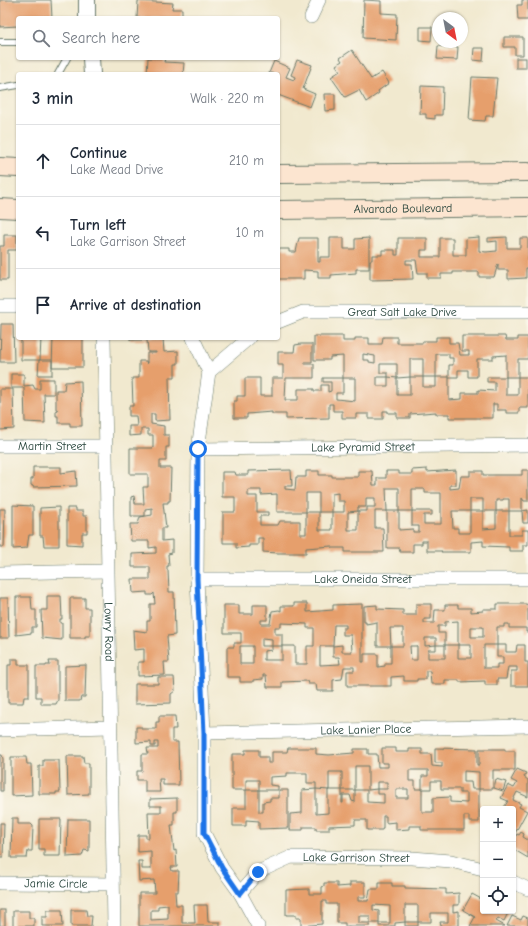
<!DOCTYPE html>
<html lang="en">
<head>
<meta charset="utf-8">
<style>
	body { margin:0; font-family:"Comic Neue",sans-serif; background:#f2f2f3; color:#1f2937 }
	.controls { position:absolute; right:12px; bottom:12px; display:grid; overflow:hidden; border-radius:4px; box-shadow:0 1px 3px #0004 }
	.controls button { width:36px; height:36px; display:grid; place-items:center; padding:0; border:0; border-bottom:1px solid #e0e1e3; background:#fff; color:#1f2937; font:20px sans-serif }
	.compass { position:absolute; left:432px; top:12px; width:36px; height:36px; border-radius:50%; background:#fff; box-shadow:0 1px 3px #0004; rotate:148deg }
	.stop { position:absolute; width:12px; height:12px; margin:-9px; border:3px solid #1a73e8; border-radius:50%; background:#fff }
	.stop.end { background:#1a73e8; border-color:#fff; box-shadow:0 1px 4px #0008 }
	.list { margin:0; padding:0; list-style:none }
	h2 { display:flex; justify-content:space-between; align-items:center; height:52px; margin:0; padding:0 16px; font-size:17px }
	h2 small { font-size:13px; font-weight:400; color:#747a83 }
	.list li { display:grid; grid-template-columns:26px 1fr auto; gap:12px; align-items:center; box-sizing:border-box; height:72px; padding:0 16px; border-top:1px solid #e0e1e3 }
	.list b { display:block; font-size:15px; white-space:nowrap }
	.list p { margin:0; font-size:13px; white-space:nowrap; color:#747a83 }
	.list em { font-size:13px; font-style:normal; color:#747a83 }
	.icon { flex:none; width:22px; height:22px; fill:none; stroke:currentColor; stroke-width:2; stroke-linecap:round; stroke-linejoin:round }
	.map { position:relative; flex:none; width:528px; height:926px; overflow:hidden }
	.search { position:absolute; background:#fff; box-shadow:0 1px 3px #0004; left:16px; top:16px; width:264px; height:44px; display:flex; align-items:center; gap:10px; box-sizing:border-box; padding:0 14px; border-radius:4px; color:#747a83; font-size:15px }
	.panel { position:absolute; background:#fff; box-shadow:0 1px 3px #0004; left:16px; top:72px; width:264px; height:268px; border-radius:4px }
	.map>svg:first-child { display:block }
	.building { fill:#e69f6c; fill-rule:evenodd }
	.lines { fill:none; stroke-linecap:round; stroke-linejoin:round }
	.service-casing { stroke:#68796a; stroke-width:8 }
	.minor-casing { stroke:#68796a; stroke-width:14 }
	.tertiary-casing { stroke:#68796a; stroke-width:18 }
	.secondary-casing { stroke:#68796a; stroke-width:20 }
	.service { stroke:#fff; stroke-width:6 }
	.minor { stroke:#fff; stroke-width:13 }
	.tertiary { stroke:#fff; stroke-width:16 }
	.secondary { stroke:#fce5d0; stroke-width:18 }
	.route { stroke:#1a73e8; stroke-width:5 }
	.labels { text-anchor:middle; stroke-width:4; stroke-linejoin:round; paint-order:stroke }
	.street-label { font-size:12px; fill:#1f3d34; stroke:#fbf7ec }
</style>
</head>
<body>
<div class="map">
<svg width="528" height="926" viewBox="0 0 528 926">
	<rect width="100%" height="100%" fill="#fbf7ec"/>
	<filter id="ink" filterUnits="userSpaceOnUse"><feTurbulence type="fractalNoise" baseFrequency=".025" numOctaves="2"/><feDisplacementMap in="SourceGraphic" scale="8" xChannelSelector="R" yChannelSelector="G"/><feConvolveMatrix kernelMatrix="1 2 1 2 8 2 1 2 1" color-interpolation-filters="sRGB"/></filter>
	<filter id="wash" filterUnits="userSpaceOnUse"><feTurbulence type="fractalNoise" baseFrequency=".012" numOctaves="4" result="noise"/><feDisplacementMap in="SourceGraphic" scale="16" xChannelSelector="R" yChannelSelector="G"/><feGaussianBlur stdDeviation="0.9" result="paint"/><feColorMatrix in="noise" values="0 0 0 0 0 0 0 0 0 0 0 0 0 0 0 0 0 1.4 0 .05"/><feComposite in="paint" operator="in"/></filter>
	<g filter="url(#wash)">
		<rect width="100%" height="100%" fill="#f1e9cf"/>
		<g id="blocks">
			<g class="building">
				<polygon points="0,0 51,0 52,18 18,18 18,26 0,27"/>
				<polygon points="364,0 381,1 381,13 397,14 396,40 363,38"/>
				<polygon points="522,0 528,0 528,20 518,20 517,5 522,5"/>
				<polygon points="138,1 173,3 172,9 182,9 182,18 137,18"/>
				<polygon points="420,27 432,27 431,41 420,40"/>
				<polygon points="504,37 523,37 523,55 515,55 515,47 504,47"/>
				<polygon points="438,46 458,47 457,60 437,59"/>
				<polygon points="474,48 484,48 483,61 473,60"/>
				<polygon points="352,50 371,79 382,72 389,83 378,91 379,93 366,102 359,90 345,97 331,77 340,71 336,65 342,61 340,58"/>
				<polygon points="148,58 165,58 164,62 184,63 183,74 147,74"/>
				<rect x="516" y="58" width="10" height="10"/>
				<polygon points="297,60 312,65 303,89 315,94 310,107 278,95 278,74 269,73 274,61 290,68 286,77 294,80 295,77 291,75"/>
				<polygon points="472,77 497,78 493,116 486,116 485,121 469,120"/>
				<polygon points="421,86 443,87 442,115 435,115 435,119 426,118 426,114 420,114"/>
				<polygon points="324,94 335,94 335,110 325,111"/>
				<polygon points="4,235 17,235 17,250 8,250 8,280 0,280 0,246 4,246"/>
				<polygon points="479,237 479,251 486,252 497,251 497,241 488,242 488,238 507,237 507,248 520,248 520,238 528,238 528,268 526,268 526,278 508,279 508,270 498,270 498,264 494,277 479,277 479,272 453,272 453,274 441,274 441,278 427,278 427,273 418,273 416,260 406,260 406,264 412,264 413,279 370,280 370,260 372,260 372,255 382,255 382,250 395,250 395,255 398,255 398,238 427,238 427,250 421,250 421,257 440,257 440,238 453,238 453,255 466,255 466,238"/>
				<polygon points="299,238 318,238 318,262 320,262 320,257 330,257 330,238 344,238 344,249 355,249 355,239 369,238 369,269 356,269 356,273 331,275 331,278 318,278 318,271 304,270 304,279 278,279 278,249 289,249 289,252 296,252"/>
				<polygon points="1,324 13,324 14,362 0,362"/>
				<path d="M314,336H343V341H355V338H369V344H382L383,337H397V343H423V341H436V337H449V343H458L460,355H469V351H462V336H505L506,340H518V337H528V359H518V377H528V408H519V413H506V410H497V404H493V418H449V414H436V412L410,414V418H397V413H388V411H383V419H369V414H356V418H342V411H333V404H329V418L286,419V414H272V412L247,414V418H234V401H237V396H245V378H260V396H272V378H283V365H278V352H294L295,345L301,344H312V362H305V364H314V378H286L285,400H298V389H314V391H321V385H328V392L331,391V382H323V378H343V393H336V399L355,401V378H343V356L330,357V360H314ZM363,354L375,356V363L369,362V360H363ZM436,354H449V358H453V365H449V377H458V370H468V377H477V359H493V356L506,355V377H487V382H495V391L478,390V393H462V399L449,400V377H436V387H423V377H436ZM410,359H423V377H410V395H397V378L388,377V386H377V377H388V373H380V364H397V378L410,377ZM506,377H518V395H506Z"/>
				<polygon points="21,338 41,338 40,360 21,360"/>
				<polygon points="53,338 83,338 83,367 52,367"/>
				<polygon points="130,338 168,338 163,339 164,352 178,351 178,364 175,364 175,377 169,377 170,420 155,421 155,414 151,414 151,424 164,426 164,435 169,435 169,447 166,447 166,461 160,461 160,468 171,468 170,501 168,501 168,503 163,503 166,528 162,528 162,541 172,540 172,553 168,554 169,566 167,566 167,570 168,570 169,592 174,592 175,635 167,636 169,662 164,662 165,675 138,676 138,662 144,662 144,649 134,650 133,630 147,632 147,621 150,621 150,604 155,604 154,593 152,595 147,595 147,592 133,593 132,579 150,579 150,567 132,567 132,554 156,553 156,547 149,548 149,541 131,541 130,524 138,524 140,517 152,515 152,508 145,509 145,516 131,516 131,497 134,496 135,504 144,504 143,487 148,487 148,474 130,474 130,448 153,448 153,435 148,435 148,429 141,429 141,435 129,436 129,426 137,426 136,416 129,416 129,406 133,406 132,378 139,378 139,361 146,361 147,364 147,353 156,353 156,352 148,352 147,340 130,340"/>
				<polygon points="39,360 52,360 52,375 38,375"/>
				<polygon points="11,374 24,374 24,386 33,385 35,389 40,389 40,379 54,379 54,394 44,394 45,423 25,422 24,388 11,388"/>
				<polygon points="81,381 82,426 70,426 70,423 58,423 58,416 56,416 56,411 58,410 56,409 56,390 64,390 65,382"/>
				<polygon points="0,389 13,389 14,429 0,430"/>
				<polygon points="33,467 61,467 61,473 76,471 77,486 33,487 33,486 31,485 31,479 33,479"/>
				<path d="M427,469V472L456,470V485H450V489L459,488L461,476H470V471H483V475H522V470H528V501H524L522,498V511L528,510V523H523L522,511H509V535H522V530H528V545H523V551H509V547L483,546V541L471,542V552H441L442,551H427V541H422V544H413V552H400L399,548H387V511H399V488H386L387,511H375V528H383L384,552H345V548H332V546L306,548V553H278L263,552V538H258V545H249V547L236,548V543H223V512H235V497H222V472H235L236,475H248V471L291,470L292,486H285V489L295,490L296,477H306V471H319V475H332V477H358V471H372L373,485H377V478H386V471H399V474H412V470ZM412,489H425V493H441V524H424V515H432V511H412ZM248,490H261V495L277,494V512H306V534H300V521H280L278,525H260V516H268V512H257V496H248ZM306,493H319V512H332V530H319V512H306ZM338,493V501H344V512H332V494ZM366,498H375V507H367V511H358V507H366ZM470,499H483V511H496V528L483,529V511H470ZM503,499H509V511H496V500H503ZM358,511V530H348V512ZM399,511H412V526H419V532H413V529L399,530ZM452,511H470V533H458V528H453Z"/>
				<polygon points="13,505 33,506 33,535 29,535 27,548 13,549"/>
				<polygon points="59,507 59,546 44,546 43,536 40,536 40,508"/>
				<polygon points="67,508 76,508 76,511 83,511 83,516 87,516 87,533 82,533 82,545 67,544"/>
				<polygon points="0,509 5,509 4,547 0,547"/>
				<polygon points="47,596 61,596 62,619 60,619 60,623 62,623 62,640 42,638 41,610 47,610"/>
				<polygon points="16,597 31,597 32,610 36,610 36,627 32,627 32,633 16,635"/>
				<polygon points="0,598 8,598 9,638 0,638"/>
				<polygon points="70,598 85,598 85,608 90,608 90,636 85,636 85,638 70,638"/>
				<path d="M294,603H307V612L333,610V605L362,604V662H364V654H378V667L385,666V663H391V646H403V628H390L391,646H377V622L366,624V622H364V606L377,605V609L403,610V615H416V604H431V619H424V623H434L435,610H445V605H458V608H471V612L483,611V609H497V604H526L528,605V632H526V628H509V624H504V627H497V645H506V652H516L517,645H525V662H528V686H511V671H517V667H508L506,679H497V685H485V681L459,682V680H445V684H431L430,671H426V679H417V681H404V676L391,677V686H347V671H354V667H344L342,679L333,680V691H317L316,684H308L307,681L282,682V687H267L266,675H263V679L253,680V682H240V677H227V647H234V643H241V633H224V605H239V614H253V605H267V620H261V624H270L272,611L279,610L281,611V606H294ZM458,621V645H445V633H438V626H445V622ZM281,623L307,624V628H314V646H307V664H295V646H282V660H264V651L272,650V646H262V638L272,639V646H282V634H275V627H281ZM334,625H346V628H343V635H351L352,652H342V645L333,646ZM471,627H483V637H471ZM425,638H436V645H445V658H428V650H436V645L425,646ZM458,645H471V658H458ZM484,645H497V657H503V664H497V668H484ZM240,646H253V664H240ZM320,646H333V657H339L340,664L320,665ZM410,646H417V660H411Z"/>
				<polygon points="11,659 18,659 18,665 29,665 29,697 24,697 23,703 8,703 8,665 11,665"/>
				<polygon points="49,661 58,661 58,700 56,704 41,704 41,697 36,697 36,666 46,666 46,665 50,665"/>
				<polygon points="86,665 85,697 81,697 80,701 65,701 65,666"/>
				<polygon points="158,677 174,677 175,691 171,694 171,703 135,704 135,684 158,684"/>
				<polygon points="159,716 175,716 176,729 172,729 172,742 178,742 179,785 163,785 163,779 159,779 160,792 145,792 145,780 137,780 137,771 142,771 142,754 148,754 147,748 158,748 158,742 155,742 155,746 151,746 151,742 136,743 136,727 142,727 142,729 156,729 156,722 159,722"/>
				<path d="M288,748H316V754L329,755L354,753V749H368V754H377L378,767H388V763H382V748H396V752H409V749H422V754H431L432,766L442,767V763H435V748L477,749V765H479V749H505V751H515V770H493V789H479V772L464,771V782H471L472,789H479V822H469V816H464V830H421V826H409V829L396,830V822L386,823V816H383V828L382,830H367V820H355V825L329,826V830H316V827H303V830H290V814L302,813V790L316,789V814L328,813V790H342V772H329V790L316,789V783H307V773H287V776L270,777V785L278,786V790H259V812H263V802L270,801V798H279V790H288V828L259,829V821L246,820V826H233V808H246V790H232V754H245V750H259V757H268V763H272V752H287ZM355,766H368V790L377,789V794H384V803L367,802V790H355V802L352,801L350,795H343V803H342V790H355ZM409,770H428V776H422V789H431V781H441V789H460V793H467V803L450,802V797L433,798V812H422V789H415V781H409ZM246,780H259V790H246ZM377,782H387V789H377ZM396,789H408V798H396Z"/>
				<polygon points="0,755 2,755 3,759 3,791 0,791"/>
				<polygon points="67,756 83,756 84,763 89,763 89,794 68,795"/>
				<polygon points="11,757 26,757 27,764 31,764 32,795 11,796"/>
				<polygon points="43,760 59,760 60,792 56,792 56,794 39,794 39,766 43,766"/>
				<polygon points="517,769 526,773 524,777 528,780 528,797 517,792 513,800 521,804 519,807 527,811 513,837 513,809 503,809 508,801 501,798 508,785 514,788 517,783 511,780"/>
				<polygon points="496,779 506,782 503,791 494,788"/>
				<path d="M177,798V812H174V825H171L174,851L176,850L177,867H171L172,871H179L178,892H175L176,905H182V923H195L194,905H207L208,922H220V926H139V893H155L154,880L139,881L138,861H142V869H151V851L138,852V835H146V838H149L148,812H161V806H150V799ZM168,905V919L151,920V910H158V906Z"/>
				<polygon points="12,818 18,818 18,824 31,824 33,826 32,851 28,851 27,858 11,858"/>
				<polygon points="39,819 61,819 60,856 44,856 44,849 39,849"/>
				<polygon points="68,819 89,819 89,851 84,850 82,856 67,857"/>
				<polygon points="0,823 4,823 3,857 0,857"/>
				<polygon points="521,832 524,834 523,837 528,840 528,858 513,849 513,841 517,834 519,835"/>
				<path d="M350,882H365V897H358V901H368L370,889H379V883H392V886H405V888L446,889V894L459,893V905H453V912L459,911V926H441L440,922H448V913H431V922H418V905H405V922H418V926H405V922L395,923V926H379V923H370V926H345V923H337V904H326V901H322V924L301,926V918H296V915H286V890L309,889V894H322V887L324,886V883H337V887L350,886ZM373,905L390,906V923H379V911L373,910ZM359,916H370V923H359Z"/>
				<polygon points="472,894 483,900 483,911 509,911 504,921 498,918 496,921 505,926 470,926 475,917 463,910"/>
				<rect x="0" y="910" width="5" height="16"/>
				<polygon points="47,910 62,910 63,926 42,926 42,917 47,917"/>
				<polygon points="71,910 86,910 87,916 92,916 91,926 71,926"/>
				<polygon points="13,911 29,911 29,918 34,918 34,926 13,926"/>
				<polygon points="512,916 521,920 523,916 528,918 528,926 507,926"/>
			</g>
		</g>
	</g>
	<g filter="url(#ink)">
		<use href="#blocks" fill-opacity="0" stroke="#68796a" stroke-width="1"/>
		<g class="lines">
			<defs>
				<g id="service">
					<polyline points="0,42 18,42"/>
					<polyline points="58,74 67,58"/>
					<polyline points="0,88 18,85"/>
				</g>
				<g id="minor">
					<polyline points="311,17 319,0"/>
					<polyline points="0,306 18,306"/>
					<path id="s1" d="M278,322L303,312H528"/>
					<path id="s2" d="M104,338L114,926"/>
					<polyline points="193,338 209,372"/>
					<polyline points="249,338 209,372 198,449 197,579 204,733 204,833 222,868 240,893 258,926"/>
					<path id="s3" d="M0,446H105"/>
					<path id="s4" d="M198,449L528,445"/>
					<polyline points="0,573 107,571"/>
					<path id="s5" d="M197,579H528"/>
					<polyline points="0,730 110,727"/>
					<path id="s6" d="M204,733L528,726"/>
					<polyline points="513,882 528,889"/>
					<path id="s7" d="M0,883L112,884"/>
					<path id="s8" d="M240,893L258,872L291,857L412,858L451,861L483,869"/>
				</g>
				<g id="tertiary">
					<polyline points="87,18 87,0"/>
					<polyline points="91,58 92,74"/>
				</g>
				<g id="secondary">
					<polyline points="0,167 18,168"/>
					<polyline points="278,174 528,172"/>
					<polyline points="0,208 18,209"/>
					<path id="s9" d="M278,210L528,207"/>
				</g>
			</defs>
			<use href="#service" class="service-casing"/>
			<use href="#minor" class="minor-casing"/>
			<use href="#tertiary" class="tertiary-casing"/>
			<use href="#secondary" class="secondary-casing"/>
			<use href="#service" class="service"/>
			<use href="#minor" class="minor"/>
			<use href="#tertiary" class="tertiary"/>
			<use href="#secondary" class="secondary"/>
		</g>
	</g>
	<g class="lines" filter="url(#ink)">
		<polyline class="route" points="198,449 197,579 204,733 204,833 222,868 240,894 258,872"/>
	</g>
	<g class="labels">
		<g class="street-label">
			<text dy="4" stroke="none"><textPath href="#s9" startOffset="125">Alvarado Boulevard</textPath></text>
			<text dy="4" stroke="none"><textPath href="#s1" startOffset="126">Great Salt Lake Drive</textPath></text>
			<text dy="4" stroke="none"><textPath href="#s3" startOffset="52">Martin Street</textPath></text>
			<text dy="4" stroke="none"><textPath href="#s4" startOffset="165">Lake Pyramid Street</textPath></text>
			<text dy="4" stroke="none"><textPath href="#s5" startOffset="166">Lake Oneida Street</textPath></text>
			<text dy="4" stroke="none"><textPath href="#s2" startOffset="294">Lowry Road</textPath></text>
			<text dy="4" stroke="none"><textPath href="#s6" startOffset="162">Lake Lanier Place</textPath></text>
			<text dy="4" stroke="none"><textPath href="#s8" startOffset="129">Lake Garrison Street</textPath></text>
			<text dy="4" stroke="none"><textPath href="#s7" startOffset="56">Jamie Circle</textPath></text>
		</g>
	</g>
</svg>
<div class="controls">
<button>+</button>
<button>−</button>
<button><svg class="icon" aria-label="locate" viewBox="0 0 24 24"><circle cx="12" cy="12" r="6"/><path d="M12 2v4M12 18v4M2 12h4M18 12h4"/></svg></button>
</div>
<svg class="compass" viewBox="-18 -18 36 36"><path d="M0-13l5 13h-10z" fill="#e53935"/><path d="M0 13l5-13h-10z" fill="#747a83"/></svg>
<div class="stop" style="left:198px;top:449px"></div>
<div class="stop end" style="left:258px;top:872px"></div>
<div class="search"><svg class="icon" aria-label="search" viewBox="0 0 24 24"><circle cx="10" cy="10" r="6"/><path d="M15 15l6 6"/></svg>Search here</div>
<section class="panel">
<h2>3 min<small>Walk · 220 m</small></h2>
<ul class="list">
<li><svg class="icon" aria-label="ahead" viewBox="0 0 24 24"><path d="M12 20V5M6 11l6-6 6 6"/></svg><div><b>Continue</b><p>Lake Mead Drive</p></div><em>210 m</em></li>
<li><svg class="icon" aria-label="left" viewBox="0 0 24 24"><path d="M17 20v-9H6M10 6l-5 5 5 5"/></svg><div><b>Turn left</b><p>Lake Garrison Street</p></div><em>10 m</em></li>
<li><svg class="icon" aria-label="arrive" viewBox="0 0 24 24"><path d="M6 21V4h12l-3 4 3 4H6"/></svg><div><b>Arrive at destination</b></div></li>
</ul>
</section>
</div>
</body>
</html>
